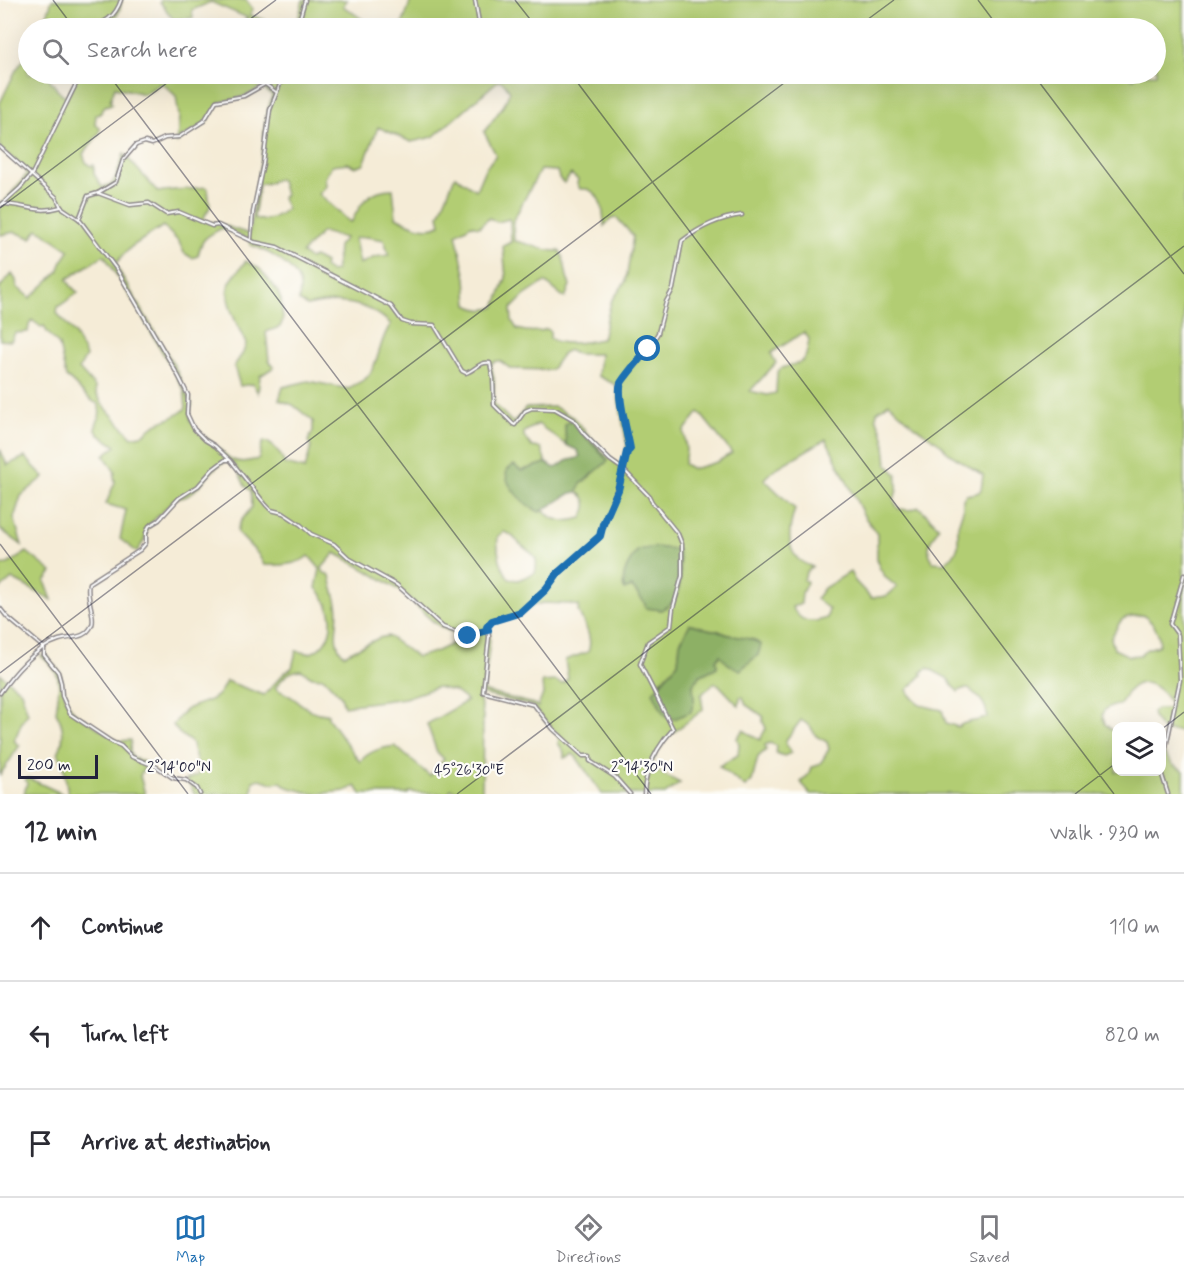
<!DOCTYPE html>
<html lang="en">
<head>
<meta charset="utf-8">
<style>
	body { margin:0; font-family:Mynerve,sans-serif; background:#f2f2f3; color:#2b2b33 }
	.controls { position:absolute; right:18px; bottom:18px; display:grid; overflow:hidden; border-radius:12px; box-shadow:0 6px 24px #0002 }
	.controls button { width:54px; height:54px; display:grid; place-items:center; padding:0; border:0; border-bottom:2px solid #e1e1e2; background:#fff; color:#2b2b33; font:30px sans-serif }
	.scale { position:absolute; left:18px; bottom:15px; width:80px; box-sizing:border-box; padding-left:6px; border:3px solid #22223b; border-top:0; font-size:16px; line-height:21px; white-space:nowrap; color:#22223b; -webkit-text-stroke:4px #fdfcf7; paint-order:stroke }
	.stop { position:absolute; width:18px; height:18px; margin:-14px; border:4px solid #1f6fb2; border-radius:50%; background:#fff }
	.stop.end { background:#1f6fb2; border-color:#fff; box-shadow:0 2px 6px #0008 }
	.list { margin:0; padding:0; list-style:none }
	h2 { display:flex; justify-content:space-between; align-items:center; height:78px; margin:0; padding:0 24px; font-size:26px }
	h2 small { font-size:20px; font-weight:400; color:#7c7c81 }
	.list li { display:grid; grid-template-columns:39px 1fr auto; gap:18px; align-items:center; box-sizing:border-box; height:108px; padding:0 24px; border-top:2px solid #e1e1e2 }
	.list b { display:block; font-size:22px; white-space:nowrap }
	.list em { font-size:20px; font-style:normal; color:#7c7c81 }
	.icon { flex:none; width:33px; height:33px; fill:none; stroke:currentColor; stroke-width:2; stroke-linecap:round; stroke-linejoin:round }
	.map { position:relative; flex:none; width:1184px; height:794px; overflow:hidden }
	.search { position:absolute; background:#fff; box-shadow:0 6px 24px #0002; left:18px; right:18px; top:18px; height:66px; display:flex; align-items:center; gap:15px; box-sizing:border-box; padding:0 21px; border-radius:33px; color:#7c7c81; font-size:22px }
	.sheet { height:402px; background:#fff }
	nav { display:flex; justify-content:space-around; align-items:center; box-sizing:border-box; height:84px; border-top:2px solid #e1e1e2; background:#fff; font-size:16px; color:#7c7c81 }
	nav a { display:grid; justify-items:center; gap:3px }
	nav .on { color:#1f6fb2 }
	.map>svg:first-child { display:block }
	.green { fill:#b2cd73; stroke:#6a7857; stroke-width:1.5; fill-rule:evenodd }
	.forest { fill:#8db065; stroke:#586950; stroke-width:1.5 }
	.lines { fill:none; stroke-linecap:round; stroke-linejoin:round }
	.minor-casing { stroke:#8c8789; stroke-width:5 }
	.minor { stroke:#fff; stroke-width:2 }
	.route { stroke:#1f6fb2; stroke-width:8 }
	.ticks { fill:none; stroke:#22223b; stroke-width:1.5; stroke-opacity:0.45 }
	.ticks-label { font-size:15px; text-anchor:middle; fill:#22223b; stroke:#fdfcf7; stroke-width:4.5; stroke-linejoin:round; paint-order:stroke }
</style>
</head>
<body>
<div class="map">
<svg width="1184" height="794" viewBox="0 0 1184 794">
	<rect width="100%" height="100%" fill="#fdfcf7"/>
	<filter id="ink" filterUnits="userSpaceOnUse"><feTurbulence type="fractalNoise" baseFrequency=".0167" numOctaves="2"/><feDisplacementMap in="SourceGraphic" scale="12" xChannelSelector="R" yChannelSelector="G"/><feConvolveMatrix kernelMatrix="1 2 1 2 8 2 1 2 1" color-interpolation-filters="sRGB"/></filter>
	<filter id="wash" filterUnits="userSpaceOnUse"><feTurbulence type="fractalNoise" baseFrequency=".008" numOctaves="4" result="noise"/><feDisplacementMap in="SourceGraphic" scale="24" xChannelSelector="R" yChannelSelector="G"/><feGaussianBlur stdDeviation="1.35" result="paint"/><feColorMatrix in="noise" values="0 0 0 0 0 0 0 0 0 0 0 0 0 0 0 0 0 1.4 0 .05"/><feComposite in="paint" operator="in"/></filter>
	<g filter="url(#wash)">
		<rect width="100%" height="100%" fill="#f5ecd7"/>
		<g class="green">
			<path d="M52,0H122C121,5 120,10 118,14C106,34 63,28 43,28Z"/>
			<polygon points="161,0 246,0 253,9 250,15 264,20 278,28 232,28 248,18 211,2 192,10 193,18 173,19 160,2"/>
			<polygon points="303,0 347,0 343,6 365,21 366,24 363,28 296,28"/>
			<path d="M411,0H1184V731H1163L1153,717L1152,712L1156,709H1168L1171,707C1168,695 1152,679 1138,684C1128,687 1125,698 1119,705C1111,706 1105,706 1102,715L1105,724L1116,734V772H1162V751L1173,765L1184,771V794H810L801,782L809,774L811,767C821,767 824,757 829,749L827,742L816,736L810,726L801,720L786,740V744L791,753L784,756L776,753L777,746L770,743L765,745L766,750L758,757L752,781L745,787L719,766L738,755L739,744L737,738L743,730L760,740L766,728L763,722V716L746,705L743,697H740L739,706L718,684L714,683L701,695L703,709L700,712L669,736L658,751L651,765L657,771L680,783L665,794H602L577,758L573,754L564,758V752L558,743L559,740L558,735L532,706L482,694L479,696L483,716L482,794H465L451,789L448,794L409,792L408,794H361L356,786L345,791L314,794L287,787L281,782L272,783L260,779L253,781L252,794H194L192,788L186,780L198,775C200,764 193,755 192,743L179,733L173,725C177,720 183,710 189,708C208,699 216,704 226,681L264,695L285,672L292,668L296,651C300,651 305,654 310,653C316,652 321,647 325,642C337,624 330,602 316,588L320,569L309,556C297,565 278,566 264,565L258,554L238,533L237,530L241,521L252,507L251,491L245,486L237,468L230,461C209,462 198,501 176,498L148,526L144,541L137,552L120,539L126,510L106,504L115,482L114,476L115,472L104,455L116,446L99,435L95,429C98,419 102,415 98,404C82,397 79,385 66,377L59,345L47,332L44,326L41,327L32,320L29,325L28,332L15,333L11,341L0,340V287L12,274L16,280L17,287L30,298L58,272L62,261L66,256L69,250L38,229L31,238L15,232L0,235V203L5,201L27,174L24,168L0,149V103L16,70L28,54V74H46L58,91L66,97L79,74H235L258,85L273,81L274,74H1120V76L1125,75L1134,79L1136,74H1156V28H401ZM499,80L505,84L510,91L504,105L484,132L496,155L485,169L476,190L455,176L439,215L441,224C427,233 409,224 396,217L393,189C369,189 361,203 352,221L350,222L319,194L326,186L325,178L332,165L348,163L355,167L364,164L378,127L411,142L433,137ZM162,83L176,96L179,116L177,143L181,138L206,123L220,102C235,99 248,97 261,87L272,95L265,122L263,146L249,234L214,222L209,223L203,219L210,207L208,189L205,187C189,190 174,189 158,192L124,154L117,174L112,184L102,187L94,174V165L90,166L86,162L83,154L99,134L100,128L95,124L96,115L100,114L105,106L112,104L110,101L115,87L144,94ZM540,170L557,171L559,178L564,183L571,174L578,180L577,183L580,189C600,186 604,211 604,226L611,219L617,218L633,236L626,281L611,302L602,339C588,342 561,347 550,338V331L547,329C537,333 527,332 517,329L512,321L511,309L524,296L545,282L565,298L570,285C564,274 567,263 560,251C543,252 530,243 514,241L513,221ZM277,179L281,180L285,195L282,198L287,209C278,216 265,224 254,218L259,184H266ZM489,218L498,222L509,219L510,221L511,242L503,246L506,278L495,307C486,311 477,310 468,305L466,278L456,234L471,225L479,227ZM163,226L179,242L184,253L192,258L198,256C202,237 206,237 222,228L250,240V245C265,249 294,266 299,282C301,287 299,296 299,301L307,306C337,298 368,302 391,324C379,339 380,362 368,376C363,383 354,383 349,389L308,381L283,387L279,400L293,405L313,421V431L308,441L311,447L305,469L284,464C283,456 274,444 264,441L261,447L259,459C249,461 240,464 231,459C226,456 221,450 216,446C205,436 182,423 192,405L175,367L115,264L131,247ZM322,232L345,238L338,246L336,271L331,272L324,267L325,263L314,257L310,259L302,253ZM367,237L384,240L389,255L375,257L360,264L355,240L356,238ZM104,255L136,306L184,390L186,408C173,422 154,419 145,434L132,437L103,405L96,393L95,387L79,369L86,356L74,333L57,313L58,307L78,293L71,286L67,279ZM804,332L809,339C805,370 802,359 780,369L777,373L776,393L767,395L750,391L776,363L771,353ZM569,350L577,354H600L598,376L616,385L627,445L622,468L604,453L574,418L555,407L526,408L513,423L494,404V379L491,365L496,361H500L511,369L551,370L563,353ZM889,403L913,425L942,445L948,453L983,475L981,490L977,493L966,495L963,499V510L958,525V547L953,556L944,563L933,562C924,546 931,542 939,527L919,507L909,510L899,509C892,500 894,500 897,490C898,486 896,480 897,475L887,464L884,437L876,417L877,412ZM699,412L732,453L717,462L693,469L684,464L686,451L684,431ZM538,424L566,445L565,425L596,446L608,461L580,484L577,492C589,498 588,507 582,518C569,522 552,523 544,510L540,512L534,509L517,495L514,466L520,471L546,463L541,448L532,447L524,437V432ZM826,439L864,516L877,534V561L880,569L886,578L897,587L887,596L871,598L855,581L850,572L824,588L816,599L829,609L827,618C810,624 800,622 792,607L801,604L802,593L807,582L804,580L806,573L812,567C808,565 803,563 799,560C785,548 790,524 795,509L764,479L773,470ZM504,532C512,534 514,538 520,544C531,554 540,554 535,573L518,580L509,579C500,565 496,552 498,536ZM335,553C356,565 379,576 400,591C418,604 433,628 455,633L458,641L435,652L417,657L388,636L379,638L344,655C329,641 341,619 337,604C335,594 331,585 330,575L324,573L322,568ZM632,586L679,588L672,602L661,610L644,602ZM542,603L570,604L579,606L578,610C583,623 594,637 588,652L565,660L568,678L564,683L561,684L556,681L542,682L543,694L538,707L534,704L486,692L484,690L490,639V626L494,622L520,615L534,604L537,605ZM1142,615C1151,619 1162,635 1159,645C1151,649 1146,647 1140,655L1129,656L1114,649L1111,638C1122,620 1117,617 1142,615ZM690,624C701,625 706,631 717,630L727,636L755,640L758,655L749,662L721,654L716,660L717,667L699,676L693,685L694,701L658,684L678,663L680,643ZM928,668L947,678L958,692L962,689H969C979,697 987,704 987,717C977,723 967,719 958,727L946,723L942,710C925,706 917,707 907,690L922,675L921,672ZM301,670L312,677L324,678L341,696L344,706L405,698L437,687L454,691L467,701L427,724L437,752L444,759L430,776L395,746C381,748 368,751 360,762L328,718V714C313,715 304,706 293,698C287,694 281,692 275,688C283,678 288,671 301,670Z"/>
			<path d="M246,261L260,269L277,290L281,300L283,320L280,327L266,332L269,361L274,367L260,376L258,393L253,384L240,386L234,366L243,353L246,344C240,329 223,302 229,285C232,277 241,268 246,261Z"/>
			<polygon points="0,449 7,465 25,457 44,477 21,496 14,518 22,545 0,529"/>
			<polygon points="27,552 52,572 45,581 52,600 12,579 0,589 0,565 8,564"/>
			<path d="M46,655L60,672L66,700L74,712L118,741L131,740L130,751L132,757L146,763L140,776L145,794H68L63,763L58,753C65,740 64,725 56,712C59,686 65,675 41,656Z"/>
			<path d="M0,674L21,691L28,714C21,719 19,732 14,740L17,744L20,745L0,775Z"/>
			<polygon points="28,778 63,794 24,794 27,783 25,780"/>
		</g>
		<g class="forest">
			<path d="M570,420L608,461L581,484L577,492L571,493L540,512C527,507 502,485 507,470L514,465L521,471L546,463L555,468C561,467 563,461 569,460C574,458 576,460 580,456L577,450L566,445L565,425Z"/>
			<path d="M656,547L678,550C681,566 683,589 673,602C670,605 664,608 661,610L646,608L644,602L632,587L624,590C621,574 628,563 638,550Z"/>
			<path d="M690,624C700,625 706,631 717,630C733,640 748,634 761,645L758,655L740,670L728,664L720,655L716,660L717,667L699,676L693,685L694,701L691,712L674,719L664,715L653,692L678,663L680,643Z"/>
		</g>
	</g>
	<g filter="url(#ink)">
		<g class="lines">
			<defs>
				<g id="minor">
					<polyline points="475,0 480,28"/>
					<path d="M89,28C105,22 115,18 121,0"/>
					<polyline points="297,28 305,0"/>
					<polyline points="0,147 56,197 61,207 79,219 117,270 179,377 188,395 187,414 194,429 205,440 215,446 231,461 266,505 271,510 283,513 301,525 311,534 334,544 350,559 397,585 443,627 468,636 488,630 489,637 483,692 534,705 553,729 583,756 590,756 590,761 615,777 630,794"/>
					<polyline points="98,193 116,182 123,160 136,145 145,142 152,144 165,138 179,137 204,121 216,101 244,96 265,84 276,92"/>
					<path d="M3,204C26,205 37,214 61,207"/>
					<polyline points="0,206 20,188 32,174 81,74"/>
					<path d="M79,219L88,196L98,193L130,205L149,203L166,214L179,212L212,226L218,225L254,242L277,247L391,306L402,321L411,324L434,325L462,371L466,373C475,370 480,361 490,363L493,379L494,405L513,424L515,425L525,411L532,408L555,409L574,420L584,434L610,460L624,470L600,535L598,539L557,574L546,589L521,612L492,621L487,627L488,630"/>
					<polyline points="251,239 253,212 263,164 270,110 284,74"/>
					<polyline points="0,608 7,617 44,648 44,655 58,672 61,683 62,696 70,714 112,742 121,746 132,757 157,767 173,778 186,780 197,788 200,794"/>
					<path d="M0,693C13,674 36,647 59,640C72,636 85,640 92,625C96,615 85,597 89,583L140,550L146,543V533L149,526L159,520L179,498L198,486L213,469L225,460H229"/>
					<polyline points="1162,766 1180,680 1178,635 1170,624 1184,575"/>
					<polyline points="1161,772 1168,794"/>
					<path d="M644,794C645,768 656,748 673,729L640,664L648,642L671,626L673,608L682,576V544L678,534L652,502L649,496L624,470L627,452L630,449L620,399V384L648,349L658,333L666,302L673,289L682,241C700,227 720,218 742,215"/>
				</g>
			</defs>
			<use href="#minor" class="minor-casing"/>
			<use href="#minor" class="minor"/>
		</g>
	</g>
	<g class="lines" filter="url(#ink)">
		<path class="route" d="M468,636L488,630L487,627L492,621L521,612L546,589L557,574L600,536L603,524L618,490L627,452L630,449C628,435 616,395 621,383C623,379 644,353 648,349"/>
	</g>
	<path class="ticks" d="M53,0L74,28M515,0L537,28M978,0L999,28M238,28L276,0M856,28L894,0M108,74L651,794M571,74L1114,794M1033,74L1184,274M0,208L179,74M0,544L188,794M0,673L796,74M1162,729L1184,712M457,794L1184,246M1075,794L1116,763"/>
	<g class="ticks-label">
		<text x="179" y="772">2°14'00"N</text>
		<text x="642" y="772">2°14'30"N</text>
		<text x="469" y="775">45°26'30"E</text>
	</g>
</svg>
<div class="controls">
<button><svg class="icon" aria-label="layers" viewBox="0 0 24 24"><path d="M12 4l9 5-9 5-9-5zM3 14l9 5 9-5"/></svg></button>
</div>
<div class="scale">200 m</div>
<div class="stop" style="left:648px;top:349px"></div>
<div class="stop end" style="left:468px;top:636px"></div>
<div class="search"><svg class="icon" aria-label="search" viewBox="0 0 24 24"><circle cx="10" cy="10" r="6"/><path d="M15 15l6 6"/></svg>Search here</div>
</div>
<section class="sheet">
<h2>12 min<small>Walk · 930 m</small></h2>
<ul class="list">
<li><svg class="icon" aria-label="ahead" viewBox="0 0 24 24"><path d="M12 20V5M6 11l6-6 6 6"/></svg><div><b>Continue</b></div><em>110 m</em></li>
<li><svg class="icon" aria-label="left" viewBox="0 0 24 24"><path d="M17 20v-9H6M10 6l-5 5 5 5"/></svg><div><b>Turn left</b></div><em>820 m</em></li>
<li><svg class="icon" aria-label="arrive" viewBox="0 0 24 24"><path d="M6 21V4h12l-3 4 3 4H6"/></svg><div><b>Arrive at destination</b></div></li>
</ul>
</section>
<nav>
<a class="on"><svg class="icon" aria-label="map" viewBox="0 0 24 24"><path d="M3 6l6-2 6 2 6-2v14l-6 2-6-2-6 2zM9 4v14M15 6v14"/></svg>Map</a>
<a><svg class="icon" aria-label="directions" viewBox="0 0 24 24"><path d="M12 3l9 9-9 9-9-9zM9 14v-3h6M13 9l2 2-2 2"/></svg>Directions</a>
<a><svg class="icon" aria-label="saved" viewBox="0 0 24 24"><path d="M7 4h10v16l-5-4-5 4z"/></svg>Saved</a>
</nav>
</body>
</html>
